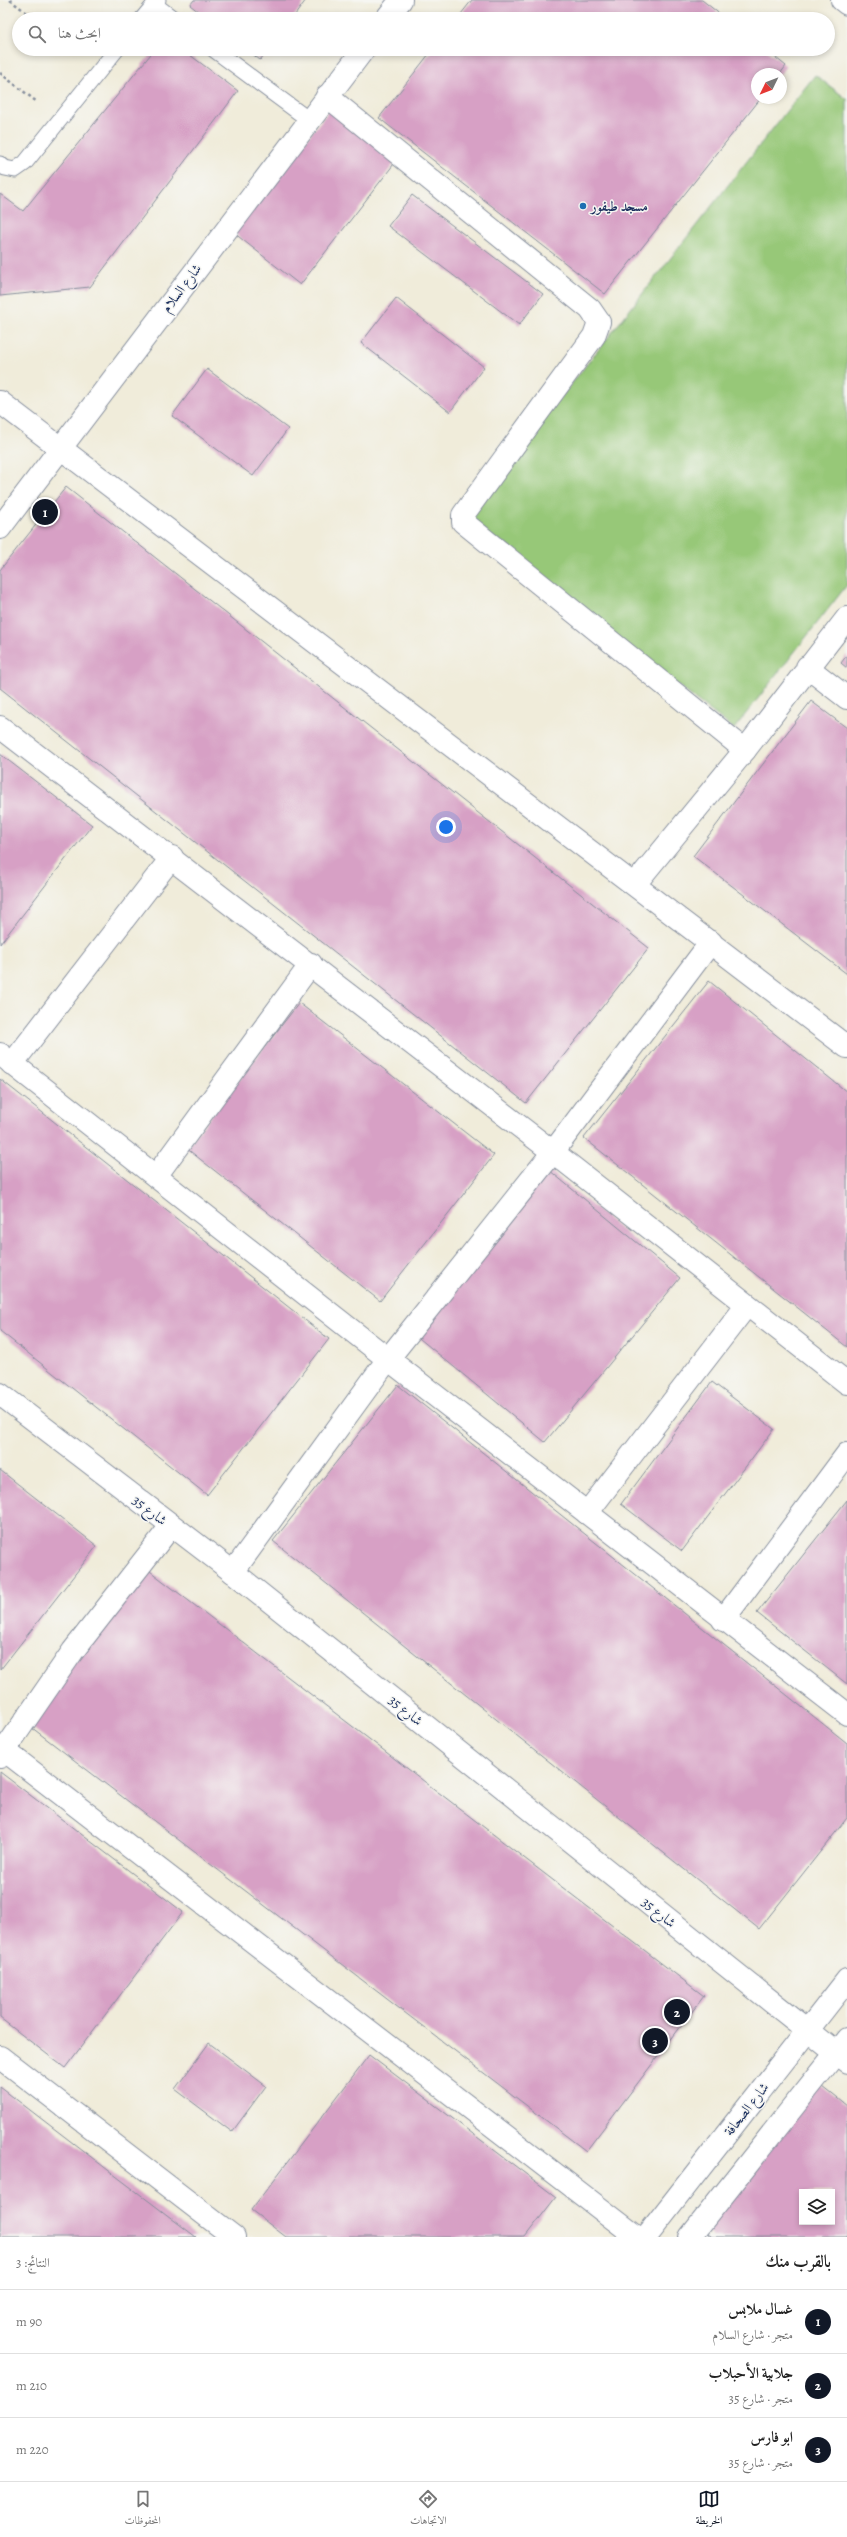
<!DOCTYPE html>
<html lang="ar">
<head>
<meta charset="utf-8">
<style>
	body { margin:0; font-family:Alegreya,Amiri,serif; background:#f2f2f2; color:#222; direction:rtl }
	.controls { position:absolute; right:12px; bottom:12px; display:grid; overflow:hidden; border-radius:0px; box-shadow:0 2px 6px #0003 }
	.controls button { width:36px; height:36px; display:grid; place-items:center; padding:0; border:0; border-bottom:1px solid #e0e0e0; background:#fff; color:#222; font:20px sans-serif }
	.compass { position:absolute; left:751px; top:68px; width:36px; height:36px; border-radius:50%; background:#fff; box-shadow:0 2px 6px #0003; rotate:227deg }
	.you { position:absolute; left:446px; top:827px; width:14px; height:14px; margin:-10px; border:3px solid #fff; border-radius:50%; background:#1a73e8; box-shadow:0 0 0 6px #1a73e833 }
	.badge { display:grid; place-items:center; width:26px; height:26px; border-radius:50%; background:#111827; color:#fff; font-size:13px; font-weight:700 }
	.pin { position:absolute; translate:-50% -50%; border:2px solid #fff; box-shadow:0 1px 4px #0006 }
	.list { margin:0; padding:0; list-style:none }
	h2 { display:flex; justify-content:space-between; align-items:center; height:52px; margin:0; padding:0 16px; font-size:17px }
	h2 small { font-size:13px; font-weight:400; color:#767676 }
	.list li { display:grid; grid-template-columns:26px 1fr auto; gap:12px; align-items:center; box-sizing:border-box; height:64px; padding:0 16px; border-top:1px solid #e0e0e0 }
	.list b { display:block; font-size:15px; white-space:nowrap }
	.list p { margin:0; font-size:13px; white-space:nowrap; color:#767676 }
	.list em { font-size:13px; font-style:normal; color:#767676 }
	.icon { flex:none; width:22px; height:22px; fill:none; stroke:currentColor; stroke-width:2; stroke-linecap:round; stroke-linejoin:round }
	.map { position:relative; flex:none; width:847px; height:2237px; overflow:hidden; direction:ltr }
	.search { position:absolute; background:#fff; box-shadow:0 2px 6px #0003; left:12px; right:12px; top:12px; height:44px; display:flex; align-items:center; gap:10px; box-sizing:border-box; padding:0 14px; border-radius:22px; color:#767676; font-size:15px }
	.sheet { height:244px; background:#fff }
	nav { display:flex; justify-content:space-around; align-items:center; box-sizing:border-box; height:56px; border-top:1px solid #e0e0e0; background:#fff; font-size:11px; color:#767676 }
	nav a { display:grid; justify-items:center; gap:2px }
	nav .on { color:#111827 }
	.map>svg:first-child { display:block }
	.green { fill:#97c878; stroke:#597c6b }
	.building { fill:#d7a0c5; fill-rule:evenodd }
	.lines { fill:none; stroke-linecap:round; stroke-linejoin:round }
	.lane-casing { stroke:#868e9c; stroke-width:17 }
	.street-casing { stroke:#868e9c; stroke-width:24 }
	.secondary-casing { stroke:#868e9c; stroke-width:24 }
	.path { stroke:#868e9c; stroke-width:2.5; stroke-dasharray:3 3; stroke-linecap:butt }
	.lane { stroke:#fff; stroke-width:15 }
	.street { stroke:#fff; stroke-width:22 }
	.secondary { stroke:#fff; stroke-width:22 }
	.poi-dot { fill:#1f6fb2; stroke:#f6f6f2; stroke-width:1.5 }
	.labels { text-anchor:middle; stroke-width:3; stroke-linejoin:round; paint-order:stroke }
	.poi-label { font-size:14px; font-weight:bold; fill:#1b2f5e; stroke:#f6f6f2; text-anchor:start }
	.street-label { font-size:14px; fill:#1b2f5e; stroke:#f6f6f2 }
</style>
</head>
<body>
<div class="map">
<svg width="847" height="2237" viewBox="0 0 847 2237">
	<rect width="100%" height="100%" fill="#f6f6f2"/>
	<filter id="ink" filterUnits="userSpaceOnUse"><feTurbulence type="fractalNoise" baseFrequency=".025" numOctaves="2"/><feDisplacementMap in="SourceGraphic" scale="8" xChannelSelector="R" yChannelSelector="G"/><feConvolveMatrix kernelMatrix="1 2 1 2 8 2 1 2 1" color-interpolation-filters="sRGB"/></filter>
	<filter id="wash" filterUnits="userSpaceOnUse"><feTurbulence type="fractalNoise" baseFrequency=".012" numOctaves="4" result="noise"/><feDisplacementMap in="SourceGraphic" scale="16" xChannelSelector="R" yChannelSelector="G"/><feGaussianBlur stdDeviation="0.9" result="paint"/><feColorMatrix in="noise" values="0 0 0 0 0 0 0 0 0 0 0 0 0 0 0 0 0 1.4 0 .05"/><feComposite in="paint" operator="in"/></filter>
	<g filter="url(#wash)">
		<rect width="100%" height="100%" fill="#f0ecda"/>
		<polygon class="green" points="815,75 847,99 847,585 734,729 464,520"/>
		<g id="blocks">
			<g class="building">
				<polygon points="194,0 306,0 292,19 208,19 190,5"/>
				<polygon points="472,0 702,0 726,19 457,19"/>
				<polygon points="155,49 182,49 238,91 90,287 0,296 0,194 23,211"/>
				<polygon points="246,49 269,49 260,60"/>
				<polygon points="433,49 765,49 786,66 780,74 757,74 757,98 761,98 605,294 379,118"/>
				<polygon points="331,108 397,160 300,285 234,233"/>
				<polygon points="412,195 543,294 519,325 388,226"/>
				<polygon points="396,298 484,367 450,412 361,343"/>
				<polygon points="207,369 288,429 253,476 172,416"/>
				<polygon points="66,487 649,948 526,1103 0,688 0,570"/>
				<polygon points="847,655 847,668 841,663"/>
				<polygon points="811,701 847,728 847,974 693,856"/>
				<polygon points="0,754 92,825 0,944"/>
				<polygon points="709,981 847,1092 847,1347 584,1138"/>
				<polygon points="299,1003 494,1155 380,1301 186,1148"/>
				<polygon points="0,1079 329,1339 207,1495 0,1331"/>
				<polygon points="549,1170 680,1278 545,1442 414,1334"/>
				<polygon points="712,1382 774,1429 682,1551 621,1504"/>
				<polygon points="398,1385 847,1743 847,1818 759,1929 273,1541"/>
				<polygon points="0,1470 97,1546 0,1670"/>
				<polygon points="847,1500 847,1684 757,1613"/>
				<polygon points="146,1568 704,1996 586,2151 27,1724"/>
				<polygon points="0,1772 183,1912 65,2068 0,2018"/>
				<polygon points="209,2043 266,2086 232,2132 175,2089"/>
				<polygon points="369,2055 556,2197 525,2237 286,2237 251,2210"/>
				<path d="M818,2083L847,2106V2237H713L702,2228ZM802,2192H832V2222H802Z"/>
				<polygon points="0,2087 108,2170 196,2237 0,2237"/>
			</g>
		</g>
	</g>
	<g filter="url(#ink)">
		<use href="#blocks" fill-opacity="0" stroke="#868e9c" stroke-width="1"/>
		<g class="lines">
			<defs>
				<g id="lane">
					<polyline points="154,4 174,19"/>
					<polyline points="142,19 158,0"/>
					<polyline points="213,49 309,120"/>
					<polyline points="0,164 5,168 15,170 25,163 117,49"/>
				</g>
				<g id="street">
					<polyline points="327,96 590,309 599,322 594,336 463,515 463,522 745,750"/>
					<polyline points="0,402 847,1047"/>
					<polyline points="807,667 847,698"/>
					<polyline points="0,727 553,1152 847,1383"/>
					<polyline points="635,884 745,750 847,618"/>
					<polyline points="0,1054 388,1359 847,1714"/>
					<polyline points="12,1064 172,857"/>
					<polyline points="156,1176 311,964"/>
					<polyline points="0,1394 233,1572 807,2030"/>
					<polyline points="587,1513 747,1305"/>
					<polyline points="233,1572 388,1359 553,1152 711,942"/>
					<polyline points="723,1620 847,1454"/>
					<polyline points="0,1747 637,2237"/>
					<polyline points="0,1757 73,1651 171,1526"/>
					<polyline points="0,2057 234,2237"/>
				</g>
				<g id="secondary">
					<polyline points="842,0 847,4"/>
					<polyline points="386,19 401,0"/>
					<polyline points="0,528 364,49"/>
					<polyline points="807,2030 847,2062"/>
					<polyline points="646,2237 847,1980"/>
					<polyline points="690,2237 847,2039"/>
				</g>
			</defs>
			<use href="#lane" class="lane-casing"/>
			<use href="#street" class="street-casing"/>
			<use href="#secondary" class="secondary-casing"/>
			<g class="path">
				<polyline points="10,0 35,19"/>
				<polyline points="74,49 79,53"/>
				<polyline points="0,73 37,102"/>
			</g>
			<use href="#lane" class="lane"/>
			<use href="#street" class="street"/>
			<use href="#secondary" class="secondary"/>
		</g>
	</g>
	<circle class="poi-dot" cx="583" cy="206" r="4"/>
	<g class="labels">
		<g class="poi-label">
			<text x="591" y="211">مسجد طيفور</text>
		</g>
		<g class="street-label">
			<text transform="translate(181 288) rotate(-53)" y="5">شارع السلام</text>
			<text transform="translate(150 1510) rotate(38)" y="5">شارع 35</text>
			<text transform="translate(406 1710) rotate(39)" y="5">شارع 35</text>
			<text transform="translate(659 1912) rotate(39)" y="5">شارع 35</text>
			<text transform="translate(746 2109) rotate(-52)" y="5">شارع الصحافة</text>
		</g>
	</g>
</svg>
<div class="controls">
<button><svg class="icon" aria-label="layers" viewBox="0 0 24 24"><path d="M12 4l9 5-9 5-9-5zM3 14l9 5 9-5"/></svg></button>
</div>
<svg class="compass" viewBox="-18 -18 36 36"><path d="M0-13l5 13h-10z" fill="#e53935"/><path d="M0 13l5-13h-10z" fill="#767676"/></svg>
<div class="you"></div>
<div class="pin badge" style="left:45px;top:512px">1</div>
<div class="pin badge" style="left:677px;top:2012px">2</div>
<div class="pin badge" style="left:655px;top:2041px">3</div>
<div class="search"><svg class="icon" aria-label="search" viewBox="0 0 24 24"><circle cx="10" cy="10" r="6"/><path d="M15 15l6 6"/></svg>ابحث هنا</div>
</div>
<section class="sheet">
<h2>بالقرب منك<small>النتائج: 3</small></h2>
<ul class="list">
<li><span class="badge">1</span><div><b>غسال ملابس</b><p>متجر · شارع السلام</p></div><em>90 m</em></li>
<li><span class="badge">2</span><div><b>جلابية الأحبلاب</b><p>متجر · شارع 35</p></div><em>210 m</em></li>
<li><span class="badge">3</span><div><b>ابو فارس</b><p>متجر · شارع 35</p></div><em>220 m</em></li>
</ul>
</section>
<nav>
<a class="on"><svg class="icon" aria-label="map" viewBox="0 0 24 24"><path d="M3 6l6-2 6 2 6-2v14l-6 2-6-2-6 2zM9 4v14M15 6v14"/></svg>الخريطة</a>
<a><svg class="icon" aria-label="directions" viewBox="0 0 24 24"><path d="M12 3l9 9-9 9-9-9zM9 14v-3h6M13 9l2 2-2 2"/></svg>الاتجاهات</a>
<a><svg class="icon" aria-label="saved" viewBox="0 0 24 24"><path d="M7 4h10v16l-5-4-5 4z"/></svg>المحفوظات</a>
</nav>
</body>
</html>
